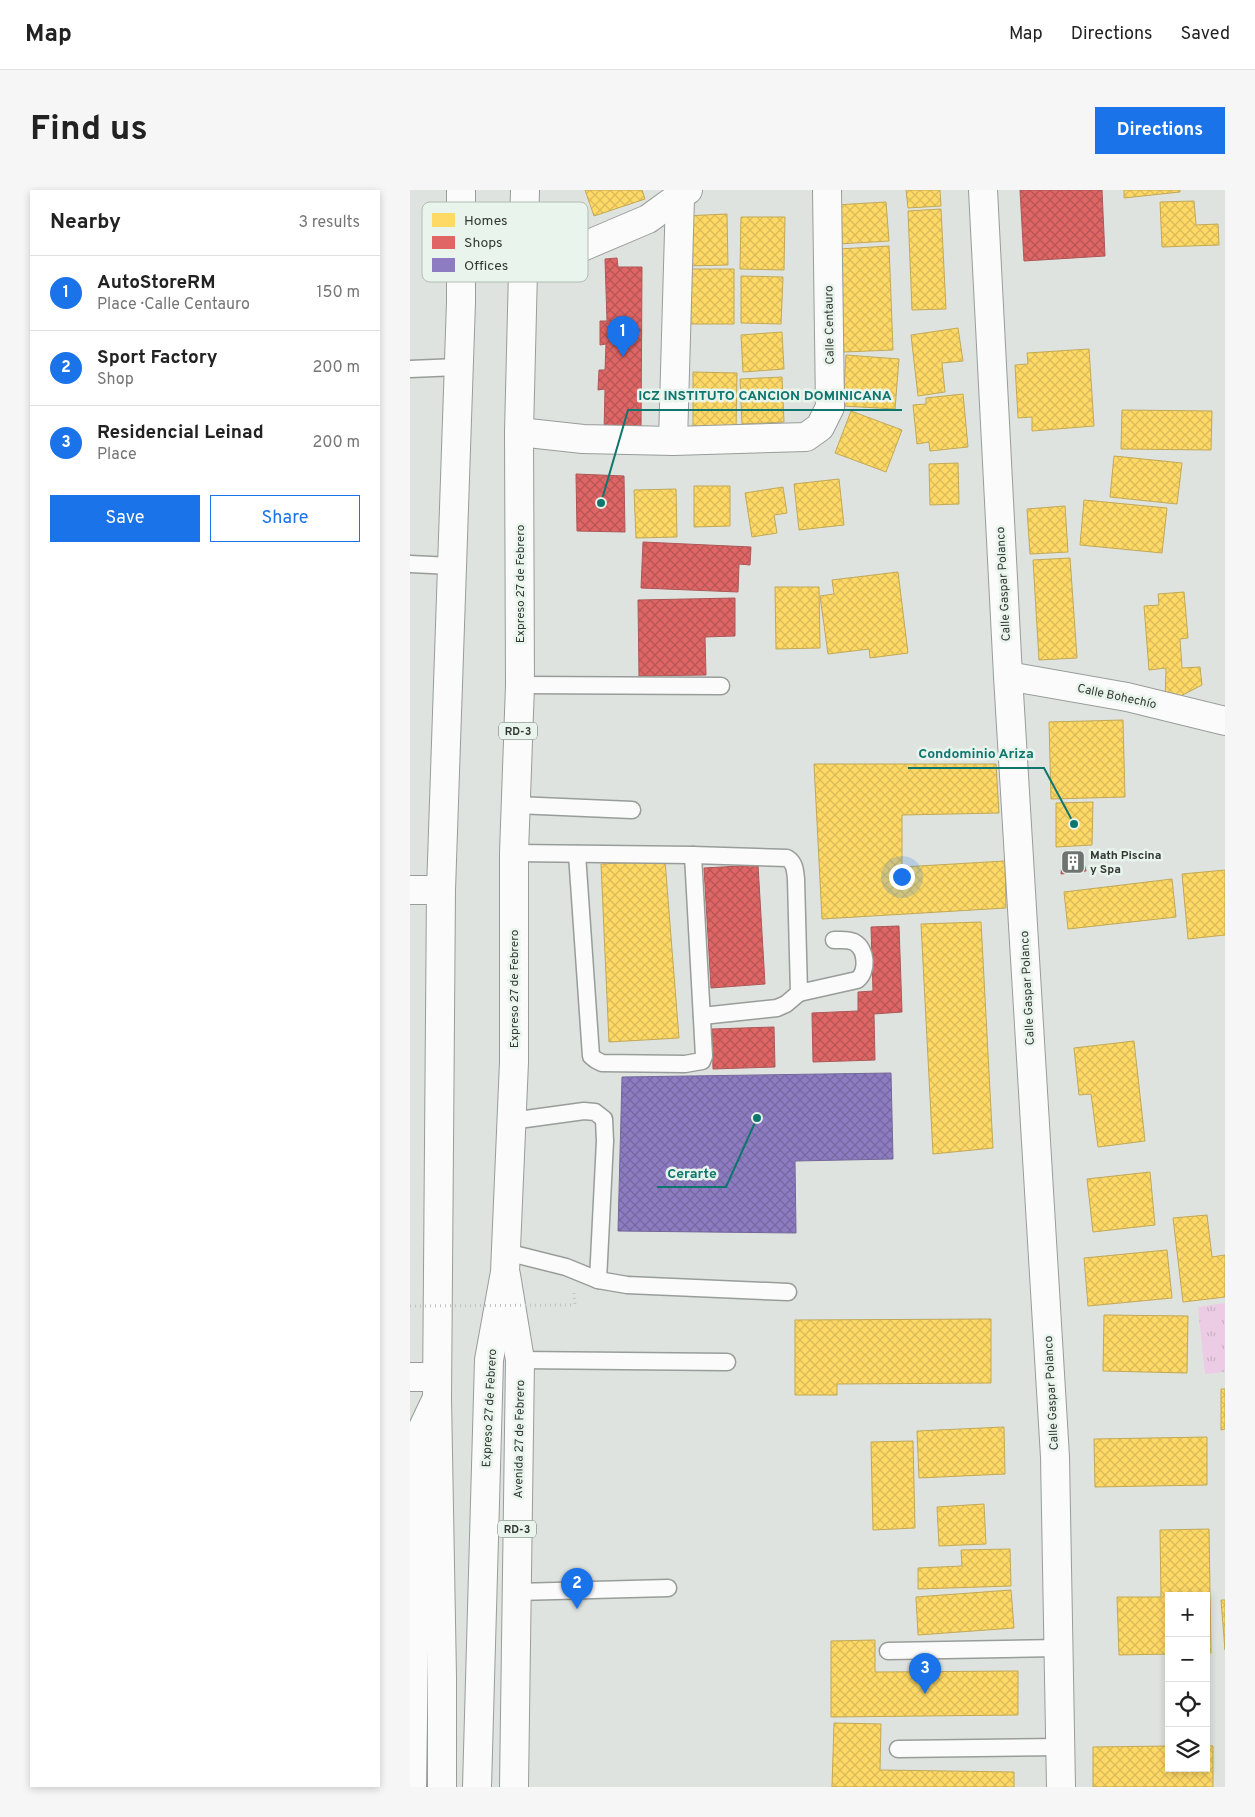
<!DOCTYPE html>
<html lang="en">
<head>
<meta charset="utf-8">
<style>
	body { margin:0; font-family:Overpass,sans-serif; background:#f6f6f6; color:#222 }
	.controls { position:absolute; right:15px; bottom:15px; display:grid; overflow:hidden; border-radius:0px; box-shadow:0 2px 8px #0003 }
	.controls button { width:45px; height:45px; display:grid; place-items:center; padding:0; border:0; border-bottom:1px solid #e0e0e0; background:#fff; color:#222; font:25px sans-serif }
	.you { position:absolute; left:491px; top:686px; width:18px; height:18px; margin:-12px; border:4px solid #fff; border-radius:50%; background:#1a73e8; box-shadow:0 0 0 8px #1a73e833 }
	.badge { display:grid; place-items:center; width:32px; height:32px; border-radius:50%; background:#1a73e8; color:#fff; font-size:16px; font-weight:700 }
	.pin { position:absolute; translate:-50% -41px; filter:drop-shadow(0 1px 2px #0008) }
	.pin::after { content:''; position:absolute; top:26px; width:18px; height:15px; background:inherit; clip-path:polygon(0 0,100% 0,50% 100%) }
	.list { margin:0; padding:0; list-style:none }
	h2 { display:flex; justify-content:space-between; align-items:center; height:65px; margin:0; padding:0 20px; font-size:21px }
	h2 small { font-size:16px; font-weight:400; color:#767676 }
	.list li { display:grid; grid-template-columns:32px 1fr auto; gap:15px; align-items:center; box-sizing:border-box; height:75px; padding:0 20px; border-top:1px solid #e0e0e0 }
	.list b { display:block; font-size:19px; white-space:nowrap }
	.list p { margin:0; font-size:16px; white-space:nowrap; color:#767676 }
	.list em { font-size:16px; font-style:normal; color:#767676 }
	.actions { display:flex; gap:10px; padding:15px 20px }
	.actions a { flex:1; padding:11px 0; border:1px solid #1a73e8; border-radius:0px; text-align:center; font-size:18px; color:#1a73e8 }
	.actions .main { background:#1a73e8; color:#fff }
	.icon { flex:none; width:28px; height:28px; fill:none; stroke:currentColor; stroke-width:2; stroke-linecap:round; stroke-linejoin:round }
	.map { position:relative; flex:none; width:815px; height:1597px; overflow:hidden; border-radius:0px }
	header { display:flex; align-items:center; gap:30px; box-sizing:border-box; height:70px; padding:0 25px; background:#fff; border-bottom:1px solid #e0e0e0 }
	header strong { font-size:24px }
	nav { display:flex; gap:28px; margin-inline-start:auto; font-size:18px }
	.intro { display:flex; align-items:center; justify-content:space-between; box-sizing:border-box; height:120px; padding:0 30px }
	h1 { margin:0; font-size:35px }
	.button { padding:12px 22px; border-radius:0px; background:#1a73e8; color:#fff; font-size:18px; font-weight:700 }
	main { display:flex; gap:30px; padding:0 30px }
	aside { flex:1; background:#fff; border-radius:0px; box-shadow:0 2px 8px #0003 }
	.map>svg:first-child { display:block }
	.grass { fill:url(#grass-tufts) }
	.homes { fill:url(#homes-cross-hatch); stroke:#c2a957 }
	.shops { fill:url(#shops-cross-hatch); stroke:#ac5857 }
	.offices { fill:url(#offices-cross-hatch); stroke:#736898 }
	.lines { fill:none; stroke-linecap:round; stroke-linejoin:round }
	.lane-casing { stroke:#989d9a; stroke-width:19 }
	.street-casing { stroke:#989d9a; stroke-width:30 }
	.secondary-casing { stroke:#989d9a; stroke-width:30 }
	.primary-casing { stroke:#989d9a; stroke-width:30 }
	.highway-casing { stroke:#989d9a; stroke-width:30 }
	.path { stroke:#c1c2c1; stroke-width:3; stroke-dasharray:1 4; stroke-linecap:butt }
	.lane { stroke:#fafbfa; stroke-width:16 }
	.street { stroke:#fafbfa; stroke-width:28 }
	.secondary { stroke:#fafbfa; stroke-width:28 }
	.primary { stroke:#fafbfa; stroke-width:28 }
	.highway { stroke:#fafbfa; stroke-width:28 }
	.path-bridge { stroke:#c1c2c1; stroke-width:3; stroke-dasharray:1 4; stroke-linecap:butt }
	.labels { text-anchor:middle; stroke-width:5; stroke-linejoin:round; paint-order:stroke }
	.shield { fill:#e8f4ec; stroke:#6a706c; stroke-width:1 }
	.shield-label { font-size:11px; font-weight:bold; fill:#343835 }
	.street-label { font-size:12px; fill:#343835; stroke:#e8f4ec }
	.poi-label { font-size:12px; font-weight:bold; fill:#343835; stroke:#e8f4ec; text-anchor:start }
	.key { fill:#e8f4ec; stroke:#b2bcb5; stroke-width:1 }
	.key-label { font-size:14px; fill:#343835 }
	.leader { fill:none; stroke:#0f766e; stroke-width:2 }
	.callout-dot { fill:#0f766e; stroke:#e8f4ec; stroke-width:2 }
	.callout-label { font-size:14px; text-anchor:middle; font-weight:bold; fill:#0f766e; stroke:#e8f4ec; stroke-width:5; stroke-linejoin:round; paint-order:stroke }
</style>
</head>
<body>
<header>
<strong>Map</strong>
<nav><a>Map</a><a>Directions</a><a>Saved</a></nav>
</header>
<div class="intro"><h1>Find us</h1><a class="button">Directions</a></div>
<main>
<aside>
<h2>Nearby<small>3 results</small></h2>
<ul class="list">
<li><span class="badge">1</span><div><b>AutoStoreRM</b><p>Place · Calle Centauro</p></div><em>150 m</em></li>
<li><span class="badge">2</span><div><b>Sport Factory</b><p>Shop</p></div><em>200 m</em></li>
<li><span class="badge">3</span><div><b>Residencial Leinad</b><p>Place</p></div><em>200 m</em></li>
</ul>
<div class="actions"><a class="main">Save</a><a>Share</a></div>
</aside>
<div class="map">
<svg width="815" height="1597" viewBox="0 0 815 1597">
	<defs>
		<pattern id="grass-tufts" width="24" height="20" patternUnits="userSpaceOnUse" patternTransform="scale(1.25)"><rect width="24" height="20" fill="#eccce4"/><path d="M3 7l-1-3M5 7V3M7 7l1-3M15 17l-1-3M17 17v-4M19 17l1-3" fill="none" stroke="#cbb0c4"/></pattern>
		<pattern id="homes-cross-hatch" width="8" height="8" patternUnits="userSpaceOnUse" patternTransform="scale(1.25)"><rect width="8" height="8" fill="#ffd966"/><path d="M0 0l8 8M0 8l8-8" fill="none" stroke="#dbbb59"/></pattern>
		<pattern id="shops-cross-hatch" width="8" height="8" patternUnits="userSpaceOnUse" patternTransform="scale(1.25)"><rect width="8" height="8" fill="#e06666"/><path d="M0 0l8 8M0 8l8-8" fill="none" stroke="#b65555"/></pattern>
		<pattern id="offices-cross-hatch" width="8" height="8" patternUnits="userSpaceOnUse" patternTransform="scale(1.25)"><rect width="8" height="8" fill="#8e7cc3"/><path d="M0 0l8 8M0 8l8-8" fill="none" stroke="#75679f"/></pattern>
	</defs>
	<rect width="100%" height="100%" fill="#dee3e0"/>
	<polygon class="grass" points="815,1113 815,1182 795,1184 788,1117"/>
	<g class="homes">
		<polygon points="175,0 232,0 235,9 184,26"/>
		<polygon points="496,0 530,0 531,16 498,18"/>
		<polygon points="714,0 770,0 770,2 714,8"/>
		<polygon points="784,11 786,35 808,34 809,55 752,57 750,12"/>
		<polygon points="476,12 479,51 428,54 425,15"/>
		<polygon points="531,19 536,119 502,120 498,21"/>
		<polygon points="317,24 318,75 276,76 274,26"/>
		<polygon points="331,27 375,27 374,80 330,79"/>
		<polygon points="479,56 483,160 434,162 429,59"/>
		<polygon points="272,79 324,79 324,134 280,134"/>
		<polygon points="331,86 373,87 371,134 331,133"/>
		<polygon points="548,138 553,171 532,173 535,202 508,206 501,145"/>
		<polygon points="372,142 374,179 333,182 331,145"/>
		<polygon points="679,159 684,236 622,241 622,227 608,228 605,175 618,174 617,163"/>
		<polygon points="436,165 489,169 485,219 433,216"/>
		<polygon points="283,182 327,183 326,240 283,239"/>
		<polygon points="372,187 374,232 332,234 330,189"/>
		<polygon points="553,204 558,257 520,261 519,252 507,254 503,215 516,214 516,208"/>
		<polygon points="712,220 802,221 801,260 711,259"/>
		<polygon points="441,221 492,240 476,282 425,263"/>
		<polygon points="704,266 772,273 767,314 700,307"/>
		<polygon points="548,273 549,314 520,315 519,274"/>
		<polygon points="429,289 434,335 389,340 384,294"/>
		<polygon points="284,296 320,296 320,336 284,337"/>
		<polygon points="373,297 377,323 364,325 367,343 342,347 335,303"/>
		<polygon points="266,299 267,347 226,348 224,300"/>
		<polygon points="674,310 757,318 752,363 670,355"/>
		<polygon points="655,316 658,362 620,364 617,319"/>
		<polygon points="660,368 667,468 629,470 623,370"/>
		<polygon points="488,382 498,463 460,468 459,459 418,464 410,406 424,404 422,390"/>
		<polygon points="365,397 409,397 410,458 366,459"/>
		<polygon points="774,402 778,448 770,449 772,478 790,477 792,495 755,514 756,478 739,480 734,416 749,415 748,404"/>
		<polygon points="713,530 715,607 641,609 639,532"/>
		<polygon points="404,574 586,574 589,623 492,625 492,677 595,671 596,718 412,729"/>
		<polygon points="683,612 682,655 646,657 646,613"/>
		<polygon points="255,671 269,848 199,852 191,674"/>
		<polygon points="815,680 815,745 778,749 772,684"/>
		<polygon points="762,689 766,727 658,739 654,702"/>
		<polygon points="571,732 583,958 523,964 511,734"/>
		<polygon points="724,851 735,951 688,957 681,904 669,905 664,858"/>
		<polygon points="740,982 745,1035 683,1042 677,989"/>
		<polygon points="797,1025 802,1067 815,1065 815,1107 773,1112 763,1028"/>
		<polygon points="757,1060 762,1108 678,1116 674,1068"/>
		<polygon points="694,1125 778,1126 777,1183 693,1181"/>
		<polygon points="581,1129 581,1193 427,1194 427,1205 385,1205 385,1130"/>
		<polygon points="811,1199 815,1199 815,1239 811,1240"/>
		<polygon points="594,1237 595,1284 509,1288 507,1241"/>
		<polygon points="797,1247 797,1295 685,1297 684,1249"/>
		<polygon points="503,1251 505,1338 463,1340 461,1252"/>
		<polygon points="574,1314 576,1354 529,1356 527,1317"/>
		<polygon points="799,1339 801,1463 796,1463 796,1406 759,1406 759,1464 709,1465 707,1407 751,1407 750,1340"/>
		<polygon points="600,1359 601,1396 508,1399 508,1378 552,1376 551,1360"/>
		<polygon points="601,1400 604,1438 508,1445 506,1407"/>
		<polygon points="811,1410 815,1410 815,1460"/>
		<polygon points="465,1450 465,1482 608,1481 608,1525 421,1527 421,1451"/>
		<polygon points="424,1533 471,1534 470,1580 604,1582 604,1597 422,1597"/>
		<polygon points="759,1556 759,1578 796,1578 796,1556 803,1556 803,1597 683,1597 683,1557"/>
	</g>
	<g class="shops">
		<polygon points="610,0 692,0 695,66 614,71"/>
		<polygon points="207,68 208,77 232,77 231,240 194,243 195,199 188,200 189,180 195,180 196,154 190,155 190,131 197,131 195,69"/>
		<polygon points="166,284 214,286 215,342 167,341"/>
		<polygon points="233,352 341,357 340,375 329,374 328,402 231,398"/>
		<polygon points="325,408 325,446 295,447 296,485 229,486 228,410"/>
		<polygon points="671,662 676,681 651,684 653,663"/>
		<polygon points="348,675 355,794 301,798 294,678"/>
		<polygon points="489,736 492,822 464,824 465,870 403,872 402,823 448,821 448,802 463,801 461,737"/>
		<polygon points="364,837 365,877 303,879 302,839"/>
	</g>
	<polygon class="offices" points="481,883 483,969 385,971 386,1043 208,1041 212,887"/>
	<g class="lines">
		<defs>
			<g id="lane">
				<polyline points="0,179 48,177"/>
				<polyline points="0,374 42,376"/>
				<polyline points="110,495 311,496"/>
				<polyline points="106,615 222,620"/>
				<path d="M104,663L283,665L377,668C385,673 385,680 386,689L389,803L376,814L367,818L292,826"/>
				<polyline points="167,664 181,866 186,870 192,873 275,874 292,871 294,866 283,665"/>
				<path d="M389,803L447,790C458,782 457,759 444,752C438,749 431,750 424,750"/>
				<polyline points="101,931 174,921 185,922 194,929 195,951 188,1090 217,1095 378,1102"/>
				<polyline points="96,1062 156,1077 188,1090"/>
				<polyline points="110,1170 317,1172"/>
				<polyline points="107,1402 258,1398"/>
				<polyline points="478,1461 649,1458"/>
				<polyline points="488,1559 651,1557"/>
			</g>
			<g id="street">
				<polyline points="573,0 598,486 645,1267 651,1597"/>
				<polyline points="114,61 172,57 238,29 278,0"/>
				<polyline points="109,242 173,249 263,251 396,247 410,237 420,217 417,0"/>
				<polyline points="263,251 270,7"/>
				<polyline points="598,486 717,507 815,531"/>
				<polyline points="0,1187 27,1187"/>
			</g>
			<polyline id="secondary" points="0,700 31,700"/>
			<g id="primary">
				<polyline points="96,1085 110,1170 104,1597"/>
				<polyline points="2,1597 7,1250 27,1208"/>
			</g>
			<g id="highway">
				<polyline points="32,1597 32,1487 27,1208 31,700 51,112 51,0"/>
				<polyline points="67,1597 79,1170 95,1082 104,872 104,663 110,495 109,242 115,0"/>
			</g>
		</defs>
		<use href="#lane" class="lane-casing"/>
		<use href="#street" class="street-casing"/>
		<use href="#secondary" class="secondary-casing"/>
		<use href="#primary" class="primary-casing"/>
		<use href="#highway" class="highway-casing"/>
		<polyline class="path" points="164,1103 165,1115"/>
		<use href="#lane" class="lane"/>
		<use href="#street" class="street"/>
		<use href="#secondary" class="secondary"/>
		<use href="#primary" class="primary"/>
		<use href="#highway" class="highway"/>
		<polyline class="path-bridge" points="0,1116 165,1115"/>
	</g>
	<defs>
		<symbol id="building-square" viewBox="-11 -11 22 22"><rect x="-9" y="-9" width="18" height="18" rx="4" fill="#707471" stroke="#e8f4ec"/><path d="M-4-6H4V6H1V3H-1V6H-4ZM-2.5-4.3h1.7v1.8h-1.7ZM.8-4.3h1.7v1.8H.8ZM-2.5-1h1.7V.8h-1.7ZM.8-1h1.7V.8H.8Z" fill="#fff"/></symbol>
	</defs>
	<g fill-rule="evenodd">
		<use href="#building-square" x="649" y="658" width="28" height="28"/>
	</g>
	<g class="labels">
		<g class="shield">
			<rect x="89" y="532.5" width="38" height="17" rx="4"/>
			<rect x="88" y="1330.5" width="38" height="17" rx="4"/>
		</g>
		<g class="shield-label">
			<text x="108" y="545">RD-3</text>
			<text x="107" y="1343">RD-3</text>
		</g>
		<g class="street-label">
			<text transform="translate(419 135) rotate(-91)" y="4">Calle Centauro</text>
			<text transform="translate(110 394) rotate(-90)" y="4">Expreso 27 de Febrero</text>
			<text transform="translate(593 394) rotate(-93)" y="4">Calle Gaspar Polanco</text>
			<text transform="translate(707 506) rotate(12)" y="4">Calle Bohechío</text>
			<text transform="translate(617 798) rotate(-93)" y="4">Calle Gaspar Polanco</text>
			<text transform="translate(104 799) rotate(-90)" y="4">Expreso 27 de Febrero</text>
			<text transform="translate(641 1203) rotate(-93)" y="4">Calle Gaspar Polanco</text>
			<text transform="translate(79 1218) rotate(-87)" y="4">Expreso 27 de Febrero</text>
			<text transform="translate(109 1249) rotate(-89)" y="4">Avenida 27 de Febrero</text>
		</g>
		<g class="poi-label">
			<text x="680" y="669">Math Piscina<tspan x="680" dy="14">y Spa</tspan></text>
		</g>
	</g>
	<rect x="12" y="12" width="166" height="80" rx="8" class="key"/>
	<rect x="22" y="23" width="23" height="14" fill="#ffd966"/>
	<rect x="22" y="46" width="23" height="13" fill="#e06666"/>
	<rect x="22" y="68" width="23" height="14" fill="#8e7cc3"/>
	<g class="key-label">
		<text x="54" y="35">Homes</text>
		<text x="54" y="57">Shops</text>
		<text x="54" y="80">Offices</text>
	</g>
	<path class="leader" d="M191 313L218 220H492M664 634L634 578H498M347 928L316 997H247"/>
	<g class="callout-dot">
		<circle cx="191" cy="313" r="5"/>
		<circle cx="664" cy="634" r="5"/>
		<circle cx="347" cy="928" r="5"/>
	</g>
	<g class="callout-label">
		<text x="355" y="210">ICZ INSTITUTO CANCION DOMINICANA</text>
		<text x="566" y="568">Condominio Ariza</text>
		<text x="282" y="988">Cerarte</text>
	</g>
</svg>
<div class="controls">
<button>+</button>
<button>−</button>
<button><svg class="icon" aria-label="locate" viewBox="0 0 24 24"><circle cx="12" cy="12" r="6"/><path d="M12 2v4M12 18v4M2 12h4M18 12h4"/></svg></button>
<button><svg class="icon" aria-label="layers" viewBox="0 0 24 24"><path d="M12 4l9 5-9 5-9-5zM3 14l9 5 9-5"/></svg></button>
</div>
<div class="you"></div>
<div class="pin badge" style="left:213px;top:167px">1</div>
<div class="pin badge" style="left:167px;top:1419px">2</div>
<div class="pin badge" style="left:515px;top:1504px">3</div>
</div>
</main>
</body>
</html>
